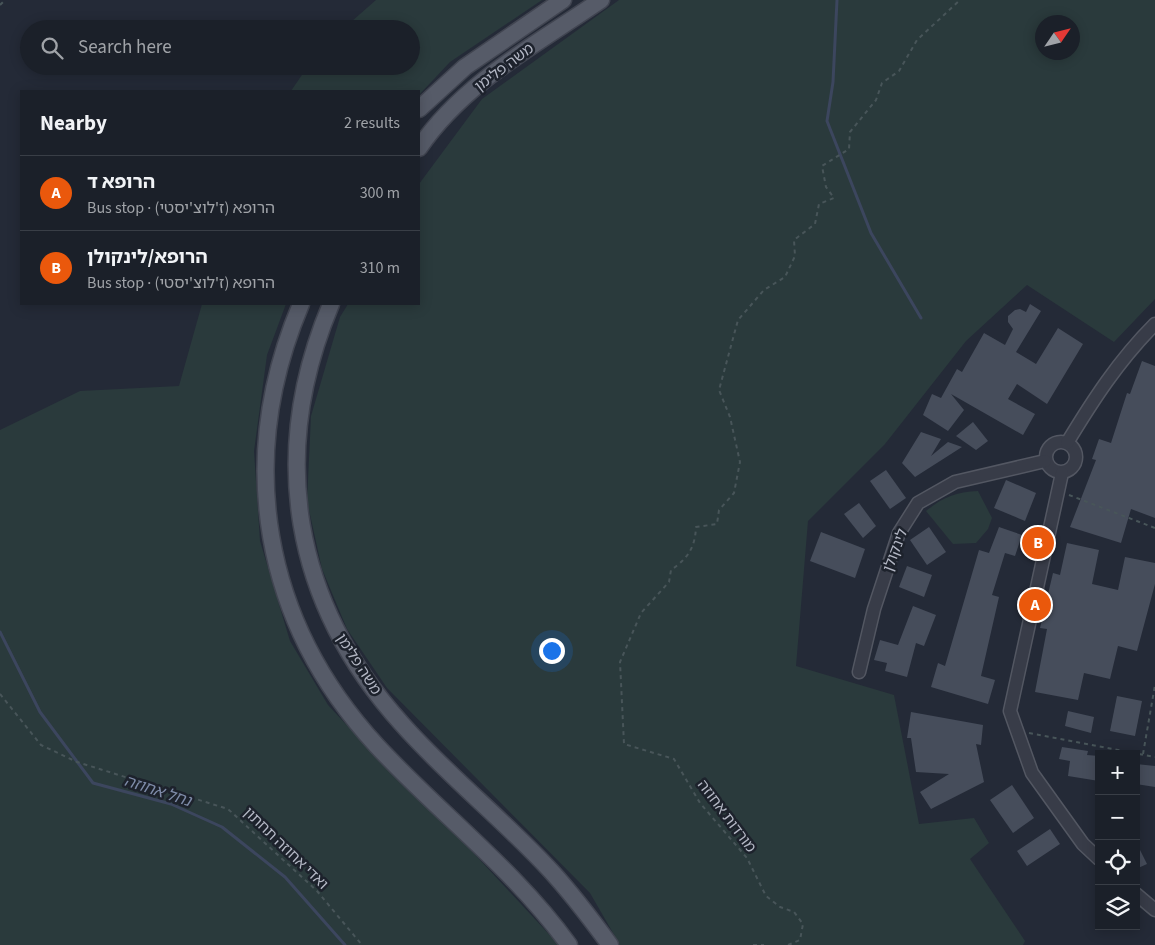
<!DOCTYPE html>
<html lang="en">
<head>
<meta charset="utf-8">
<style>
	body { margin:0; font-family:"Source Sans 3","Noto Sans Hebrew",sans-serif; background:#242831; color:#f1f3f6 }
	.controls { position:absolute; right:15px; bottom:15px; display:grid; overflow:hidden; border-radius:0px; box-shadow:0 2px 12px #0003 }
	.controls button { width:45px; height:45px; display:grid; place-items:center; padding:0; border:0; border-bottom:1px solid #393e46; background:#1b2029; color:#f1f3f6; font:25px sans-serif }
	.compass { position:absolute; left:1035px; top:15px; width:45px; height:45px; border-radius:50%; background:#1b2029; box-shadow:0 2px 12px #0003; rotate:55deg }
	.you { position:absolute; left:551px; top:650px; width:18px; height:18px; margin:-12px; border:4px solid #fff; border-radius:50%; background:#1a73e8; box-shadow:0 0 0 8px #1a73e833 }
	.badge { display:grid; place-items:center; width:32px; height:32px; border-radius:50%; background:#ea580c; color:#fff; font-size:16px; font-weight:700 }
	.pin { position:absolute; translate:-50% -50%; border:2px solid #fff; box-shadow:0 1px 5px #0006 }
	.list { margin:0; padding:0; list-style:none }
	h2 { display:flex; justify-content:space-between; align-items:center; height:65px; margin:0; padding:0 20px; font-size:21px }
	h2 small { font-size:16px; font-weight:400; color:#a0a3a8 }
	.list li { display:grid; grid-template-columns:32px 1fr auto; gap:15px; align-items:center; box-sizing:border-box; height:75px; padding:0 20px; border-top:1px solid #393e46 }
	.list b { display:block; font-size:19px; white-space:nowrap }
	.list p { margin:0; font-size:16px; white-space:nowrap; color:#a0a3a8 }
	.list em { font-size:16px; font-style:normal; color:#a0a3a8 }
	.icon { flex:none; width:28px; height:28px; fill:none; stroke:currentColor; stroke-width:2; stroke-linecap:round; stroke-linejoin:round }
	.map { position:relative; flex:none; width:1155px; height:945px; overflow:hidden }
	.search { position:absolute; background:#1b2029; box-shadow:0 2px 12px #0003; left:20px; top:20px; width:400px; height:55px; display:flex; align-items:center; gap:12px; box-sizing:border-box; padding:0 18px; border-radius:28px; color:#a0a3a8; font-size:19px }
	.panel { position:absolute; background:#1b2029; box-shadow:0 2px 12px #0003; left:20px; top:90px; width:400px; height:215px; border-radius:0px }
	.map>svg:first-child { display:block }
	.green { fill:#2a3a3c; fill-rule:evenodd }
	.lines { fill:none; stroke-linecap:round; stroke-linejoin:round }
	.stream { stroke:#3c465e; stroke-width:3 }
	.building { fill:#464d5b }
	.minor-casing { stroke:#535762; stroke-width:15 }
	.major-casing { stroke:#414551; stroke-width:19 }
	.path { stroke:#485559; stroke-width:2; stroke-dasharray:4 4; stroke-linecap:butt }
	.minor { stroke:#383c48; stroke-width:12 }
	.major { stroke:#565b68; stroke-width:16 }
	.labels { text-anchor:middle; stroke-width:5; stroke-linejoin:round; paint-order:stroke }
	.street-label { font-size:15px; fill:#b3b7c4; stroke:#1d222c }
	.water-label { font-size:16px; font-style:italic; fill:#7e8ba8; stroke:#1d222c }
</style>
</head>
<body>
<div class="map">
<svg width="1155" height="945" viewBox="0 0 1155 945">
	<rect width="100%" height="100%" fill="#242a37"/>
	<g class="green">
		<polygon points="376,0 542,0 450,62 419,95 419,91 291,91 308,66 411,66 411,29 343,29"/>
		<path d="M619,0H1155V299L1114,342L1027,285L966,341L885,444L808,521L796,666L894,695L919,824L974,818L989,843L970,859L1025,941L1023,945H620L590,893L387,688L347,629L322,569L307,501L311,416L340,317L348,304H419V184L482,99ZM1042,22H1072V52H1042Z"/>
		<polygon points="202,304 286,304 267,355 254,451 260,541 290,641 328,705 399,781 467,846 559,945 0,945 0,430 80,391 179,386"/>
		<path d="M978,491L992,518L988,529L976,543L953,544L926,511C943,497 956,492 978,491Z"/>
	</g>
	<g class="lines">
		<g class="stream">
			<polyline points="837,0 833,82 827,121 871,233 921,318"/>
			<polyline points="0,632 40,712 93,783 171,804 222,827 285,877 345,945"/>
		</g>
	</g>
	<g class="building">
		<polygon points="1030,304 1041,311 1016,352 1036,364 1058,328 1083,344 1047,404 1017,384 1008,399 1035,414 1023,435 951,394 964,410 948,431 923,415 932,394 941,398 957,369 962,372 984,333 1005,345 1013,329 1008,322 1008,316 1015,310 1020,309 1026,312"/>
		<polygon points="1142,361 1155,366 1155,518 1131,509 1121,543 1070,527 1096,460 1092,459 1099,439 1111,443 1127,393 1130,394"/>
		<polygon points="973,422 988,441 976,450 956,436"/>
		<polygon points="921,432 941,439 931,456 948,442 962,447 915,477 902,463"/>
		<polygon points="886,470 906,498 890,509 870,481"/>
		<polygon points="1006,480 1036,493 1025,521 994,508"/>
		<polygon points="859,503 876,526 863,538 844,514"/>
		<polygon points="929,527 946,552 927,565 910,540"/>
		<polygon points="999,527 1022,535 1015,556 1005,553 992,595 999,597 981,676 995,680 988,704 931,687 938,663 945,666 979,550 989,553"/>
		<polygon points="821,532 865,549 855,578 810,561"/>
		<polygon points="1067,543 1099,550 1092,584 1118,590 1125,557 1155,563 1155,584 1137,651 1118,646 1110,679 1084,673 1078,700 1035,692 1047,629 1040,628 1053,573 1060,575"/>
		<polygon points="907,566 932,575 924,597 899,587"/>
		<polygon points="913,606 936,615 924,646 916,643 907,677 885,671 887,663 874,660 880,640 898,645"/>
		<polygon points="1117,696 1142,701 1135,736 1110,731"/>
		<polygon points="1068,711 1094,717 1091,733 1065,726"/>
		<polygon points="911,712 983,725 981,745 976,744 984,782 931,809 920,792 949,774 916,772 911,738 907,738"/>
		<polygon points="1062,747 1088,751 1087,755 1099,756 1099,781 1068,776 1070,761 1059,759"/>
		<polygon points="1136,764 1155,766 1155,787 1136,784"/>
		<polygon points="1012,785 1034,818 1013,833 990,800"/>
		<polygon points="1050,829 1060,844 1027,866 1017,851"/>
		<polygon points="1136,842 1147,864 1136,869"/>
	</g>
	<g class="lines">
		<defs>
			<g id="minor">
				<circle cx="1061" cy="457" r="15"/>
				<path d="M1067,443C1093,400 1119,360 1155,324"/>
				<polyline points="1062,473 1010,711 1032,773 1083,844 1099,859"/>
				<polyline points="859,672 874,609 899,533 918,503 955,482 1045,461"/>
				<polyline points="1136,894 1155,910"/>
			</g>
			<g id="major">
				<polyline points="419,109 465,67 563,0"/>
				<path d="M419,148C464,82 537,44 601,0"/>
				<path d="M301,304C235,460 262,621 377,746C440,814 515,870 569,945"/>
				<path d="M331,304C268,454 292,602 402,724C448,776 503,819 551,871C572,894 591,919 610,945"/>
			</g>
		</defs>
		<use href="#minor" class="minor-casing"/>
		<use href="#major" class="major-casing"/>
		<g class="path">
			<polyline points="0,5 5,0"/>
			<polyline points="1069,495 1155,528"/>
			<polyline points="0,694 41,745 77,762 228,809 317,891 362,945"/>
			<polyline points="1029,733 1155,757"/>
			<polyline points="1143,754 1155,685"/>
			<polyline points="753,945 764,945"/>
			<path d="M788,945L800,940L803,924L794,912L780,907L766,896L747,858L700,803L674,759L624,744L620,662L641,613L669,582L671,570C688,558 695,548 696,527L717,524L719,510L734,493L740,462L730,417L719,390L738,320L764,290L785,277L795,256L794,240L815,224L819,204L834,198L826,187L822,166L849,149L850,132L876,100L882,83L899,71L917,40L960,0"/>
		</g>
		<use href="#minor" class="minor"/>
		<use href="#major" class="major"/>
	</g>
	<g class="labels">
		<g class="street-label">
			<text transform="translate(504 67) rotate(-37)" y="5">משה פלימן</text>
			<text transform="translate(895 550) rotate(-69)" y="5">לינקולן</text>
			<text transform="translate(359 664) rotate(57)" y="5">משה פלימן</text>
			<text transform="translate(727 816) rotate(53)" y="5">מורדות אחוזה</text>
			<text transform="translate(286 848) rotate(44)" y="5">ואדי אחוזה תחתון</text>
		</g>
		<g class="water-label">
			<text transform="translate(158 790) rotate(18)" y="6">נחל אחוזה</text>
		</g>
	</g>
</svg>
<div class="controls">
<button>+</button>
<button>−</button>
<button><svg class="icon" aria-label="locate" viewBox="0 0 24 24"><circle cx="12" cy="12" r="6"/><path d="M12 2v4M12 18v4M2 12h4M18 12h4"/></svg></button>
<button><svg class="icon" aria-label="layers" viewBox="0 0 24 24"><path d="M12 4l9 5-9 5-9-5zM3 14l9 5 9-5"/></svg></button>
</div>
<svg class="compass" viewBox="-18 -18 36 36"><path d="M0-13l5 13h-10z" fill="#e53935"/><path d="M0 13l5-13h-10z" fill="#a0a3a8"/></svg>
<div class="you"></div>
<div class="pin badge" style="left:1035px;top:605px">A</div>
<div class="pin badge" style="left:1038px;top:543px">B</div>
<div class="search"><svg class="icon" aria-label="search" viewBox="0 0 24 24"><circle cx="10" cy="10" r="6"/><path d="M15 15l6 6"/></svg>Search here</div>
<section class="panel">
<h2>Nearby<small>2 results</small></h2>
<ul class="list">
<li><span class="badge">A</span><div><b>הרופא ד</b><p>Bus stop · הרופא (ז'לוצ'יסטי)</p></div><em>300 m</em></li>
<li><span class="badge">B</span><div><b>הרופא/לינקולן</b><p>Bus stop · הרופא (ז'לוצ'יסטי)</p></div><em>310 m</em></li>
</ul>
</section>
</div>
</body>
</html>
